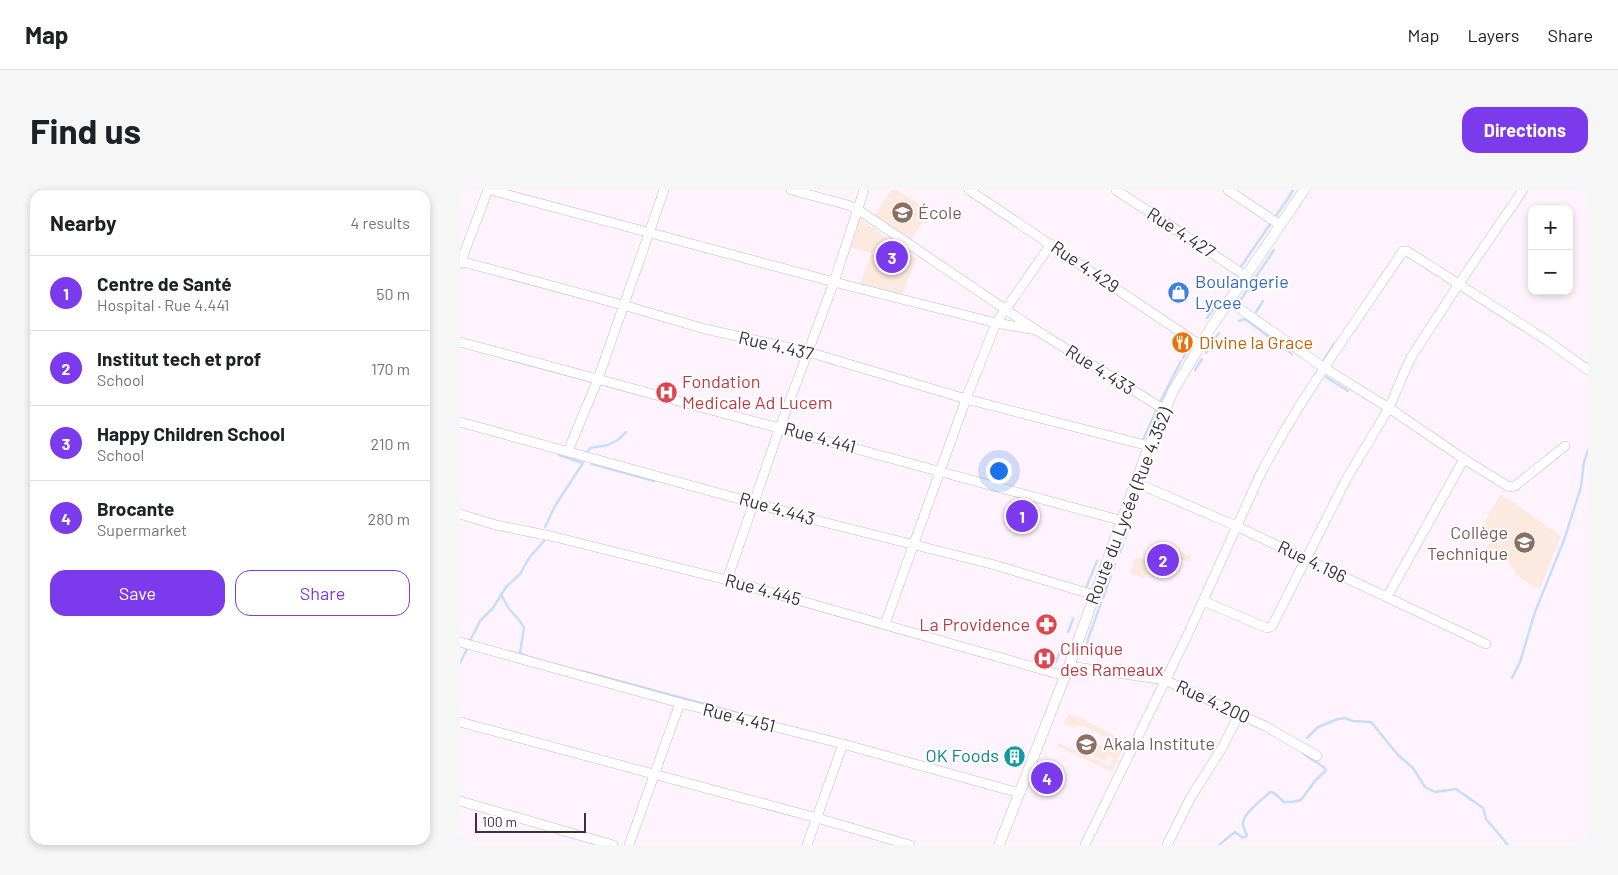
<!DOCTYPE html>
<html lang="en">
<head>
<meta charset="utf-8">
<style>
	body { margin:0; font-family:Barlow,sans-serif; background:#f6f6f6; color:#202124 }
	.controls { position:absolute; right:15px; top:15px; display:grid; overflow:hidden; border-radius:10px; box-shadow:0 2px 8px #0003 }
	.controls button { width:45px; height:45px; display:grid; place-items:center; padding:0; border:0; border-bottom:1px solid #e0e0e0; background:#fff; color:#202124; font:25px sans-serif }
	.scale { position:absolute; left:15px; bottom:12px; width:111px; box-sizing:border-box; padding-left:5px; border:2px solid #393239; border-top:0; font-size:14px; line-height:18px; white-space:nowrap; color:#393239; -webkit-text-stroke:4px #fff; paint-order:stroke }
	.you { position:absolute; left:538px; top:280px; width:18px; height:18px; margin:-12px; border:4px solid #fff; border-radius:50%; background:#1a73e8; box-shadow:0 0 0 8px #1a73e833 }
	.badge { display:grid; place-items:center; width:32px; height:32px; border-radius:50%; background:#7c3aed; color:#fff; font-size:16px; font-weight:700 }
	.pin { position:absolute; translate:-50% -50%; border:2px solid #fff; box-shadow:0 1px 5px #0006 }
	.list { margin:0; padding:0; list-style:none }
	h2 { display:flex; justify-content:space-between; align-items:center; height:65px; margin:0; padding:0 20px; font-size:21px }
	h2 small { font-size:16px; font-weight:400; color:#757577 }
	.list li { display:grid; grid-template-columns:32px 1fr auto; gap:15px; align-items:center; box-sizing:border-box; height:75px; padding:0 20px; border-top:1px solid #e0e0e0 }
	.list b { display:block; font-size:19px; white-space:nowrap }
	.list p { margin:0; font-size:16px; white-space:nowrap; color:#757577 }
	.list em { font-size:16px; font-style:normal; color:#757577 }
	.actions { display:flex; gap:10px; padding:15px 20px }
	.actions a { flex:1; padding:11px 0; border:1px solid #7c3aed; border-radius:15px; text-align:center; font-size:18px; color:#7c3aed }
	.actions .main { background:#7c3aed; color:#fff }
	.map { position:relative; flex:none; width:1128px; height:655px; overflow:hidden; border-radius:15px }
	header { display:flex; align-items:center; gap:30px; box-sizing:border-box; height:70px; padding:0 25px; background:#fff; border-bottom:1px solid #e0e0e0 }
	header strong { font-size:24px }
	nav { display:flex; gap:28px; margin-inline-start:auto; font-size:18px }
	.intro { display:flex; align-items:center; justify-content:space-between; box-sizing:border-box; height:120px; padding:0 30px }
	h1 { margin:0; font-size:35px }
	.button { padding:12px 22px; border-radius:15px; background:#7c3aed; color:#fff; font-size:18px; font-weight:700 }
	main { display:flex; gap:30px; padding:0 30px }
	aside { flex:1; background:#fff; border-radius:15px; box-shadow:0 2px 8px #0003 }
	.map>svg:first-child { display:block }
	.education { fill:#fce9df }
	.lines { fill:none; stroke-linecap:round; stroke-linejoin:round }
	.stream { stroke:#c6defd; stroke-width:2.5 }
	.minor-casing { stroke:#cab8ca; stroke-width:10 }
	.major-casing { stroke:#cab8ca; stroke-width:11 }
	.minor { stroke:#fff; stroke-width:9 }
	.major { stroke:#fff; stroke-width:10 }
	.labels { text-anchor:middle; stroke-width:4; stroke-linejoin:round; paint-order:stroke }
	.education-label { font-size:18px; fill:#785e54; stroke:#fff; text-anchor:start }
	.street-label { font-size:18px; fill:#393239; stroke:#fff }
	.shop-label { font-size:18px; fill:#366cbe; stroke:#fff; text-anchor:start }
	.food-label { font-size:18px; fill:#c56008; stroke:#fff; text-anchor:start }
	.health-label { font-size:18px; fill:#be3a42; stroke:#fff; text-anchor:start }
	.culture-label { font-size:18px; fill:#0d838f; stroke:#fff; text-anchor:end }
</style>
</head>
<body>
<header>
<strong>Map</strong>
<nav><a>Map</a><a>Layers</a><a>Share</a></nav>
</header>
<div class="intro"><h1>Find us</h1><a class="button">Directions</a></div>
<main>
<aside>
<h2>Nearby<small>4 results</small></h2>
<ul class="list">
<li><span class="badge">1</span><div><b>Centre de Santé</b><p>Hospital · Rue 4.441</p></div><em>50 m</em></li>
<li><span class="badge">2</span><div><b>Institut tech et prof</b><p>School</p></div><em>170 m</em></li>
<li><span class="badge">3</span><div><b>Happy Children School</b><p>School</p></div><em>210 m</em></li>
<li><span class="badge">4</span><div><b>Brocante</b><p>Supermarket</p></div><em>280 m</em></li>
</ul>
<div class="actions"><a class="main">Save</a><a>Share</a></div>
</aside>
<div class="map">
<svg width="1128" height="655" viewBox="0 0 1128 655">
	<rect width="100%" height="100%" fill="#fff3fe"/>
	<g class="education">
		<polygon points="431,0 437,0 470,21 451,50 414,26"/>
		<polygon points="399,28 450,65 457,68 442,105 400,94 412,63 389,57"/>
		<polygon points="1041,304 1101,346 1080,399 1067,393 1057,385 1048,370 1027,358 1032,348 1021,338"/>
		<polygon points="697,351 731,367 729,372 719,368 717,373 711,370 706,380 698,377 694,388 686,384 684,388 669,383 676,367 687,371"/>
		<polygon points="608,524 624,530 666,552 652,582 597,556 599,553 650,576 653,568 648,566 646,572 615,556 619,547 624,549 625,548 657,561 660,555 622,535 621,537 616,535 615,538 604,534"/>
	</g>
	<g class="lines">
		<g class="stream">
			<polyline points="827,10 833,0"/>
			<polyline points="815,27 827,10"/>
			<polyline points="708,29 723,39"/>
			<polyline points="780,78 811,33"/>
			<polyline points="779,112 814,60"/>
			<polyline points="796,122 803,111"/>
			<polyline points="747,128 756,115"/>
			<polyline points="779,131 785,129 832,164"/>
			<polyline points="751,154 759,143"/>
			<polyline points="746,163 749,157"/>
			<polyline points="723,168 731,155"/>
			<polyline points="863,171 874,154"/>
			<polyline points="735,180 742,169"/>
			<polyline points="866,187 888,201"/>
			<polyline points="700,212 721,171"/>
			<polyline points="682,252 697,219"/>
			<polyline points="127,263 130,258 148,255 158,250 166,242"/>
			<polyline points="132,274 194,291"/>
			<polyline points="85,337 95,316 123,273 99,265"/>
			<polyline points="665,348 667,341"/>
			<polyline points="660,362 663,354"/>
			<polyline points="653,379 655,374"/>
			<polyline points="626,398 637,371"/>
			<polyline points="41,404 49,419 60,431 64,438 60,463 66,466"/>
			<polyline points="643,408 651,385"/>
			<polyline points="608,442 613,429"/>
			<polyline points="10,451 20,431 33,418 46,397 60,384 69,368 84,351"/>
			<polyline points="626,462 628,449 641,413"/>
			<polyline points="596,472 603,454"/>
			<polyline points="0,473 7,459"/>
			<polyline points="122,481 300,529"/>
			<polyline points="1052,488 1060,472 1075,422 1104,350 1121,297 1124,272 1128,260"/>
			<polyline points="847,548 858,537 878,529 885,528 893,531 911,532 938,565 953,578 965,597 975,602 996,599"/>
			<polyline points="996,599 1023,618 1026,629 1048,655"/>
			<path d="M759,655L775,642L783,648L787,646C786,642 783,638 783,634C782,624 803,609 810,602L814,603L824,612H832L841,610L855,591L866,580C860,571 846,570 841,560"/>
		</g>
		<defs>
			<g id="minor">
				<polyline points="30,0 374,92 536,133 576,140"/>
				<polyline points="331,0 388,15 397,19 576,140 705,220"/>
				<polyline points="509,0 740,155"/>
				<polyline points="656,0 786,86"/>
				<polyline points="768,0 820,35"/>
				<polyline points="0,71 163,115 245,139 348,162 506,209 689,256"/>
				<polyline points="0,74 28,0"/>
				<polyline points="769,111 863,177 929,218 1004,269 1049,297 1055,296 1105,256"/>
				<polyline points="0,152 663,331"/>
				<polyline points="0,232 363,332 535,375 634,405"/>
				<polyline points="108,261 138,189 204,0"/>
				<polyline points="677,293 776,336 1026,454"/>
				<polyline points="0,324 36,335 95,347 267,390 605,486"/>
				<polyline points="267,390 320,237 374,92 404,0"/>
				<polyline points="927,407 1004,269"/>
				<polyline points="743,411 807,438 812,436 887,288 929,218 947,176 952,166 998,95 1063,0"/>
				<polyline points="425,434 506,209 536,133 591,54"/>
				<polyline points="0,452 220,513 383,554 559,603"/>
				<polyline points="609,476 705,490 807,537 857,566"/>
				<polyline points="0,532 357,628 450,655"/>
				<polyline points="0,611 153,655"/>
				<polyline points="169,655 220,513"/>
				<polyline points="347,655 383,554"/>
				<path d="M625,655L728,444L800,285C841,206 894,135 943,61H947L1086,150L1128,180"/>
				<polyline points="707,655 731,607 762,558 779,524"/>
			</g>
			<polyline id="major" points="539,655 609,476 689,256 713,201 750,139 844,0"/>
		</defs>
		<use href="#minor" class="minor-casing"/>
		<use href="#major" class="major-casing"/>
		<use href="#minor" class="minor"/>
		<use href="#major" class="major"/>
	</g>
	<defs>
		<symbol id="school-disc" viewBox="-11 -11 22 22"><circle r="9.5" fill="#8d6e63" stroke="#fff"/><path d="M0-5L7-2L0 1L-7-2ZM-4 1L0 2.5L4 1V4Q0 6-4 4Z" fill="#fff"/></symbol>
		<symbol id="shop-disc" viewBox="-11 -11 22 22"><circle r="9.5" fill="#3f7fe0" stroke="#fff"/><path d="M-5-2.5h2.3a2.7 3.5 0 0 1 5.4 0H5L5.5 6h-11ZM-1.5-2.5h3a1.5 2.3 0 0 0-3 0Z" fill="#fff"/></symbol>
		<symbol id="restaurant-disc" viewBox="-11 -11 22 22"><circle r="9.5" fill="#e8710a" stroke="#fff"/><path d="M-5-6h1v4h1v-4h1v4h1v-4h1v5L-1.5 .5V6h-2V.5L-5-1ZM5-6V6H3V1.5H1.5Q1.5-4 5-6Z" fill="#fff"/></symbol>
		<symbol id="hospital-disc" viewBox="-11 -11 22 22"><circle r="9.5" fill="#e0444e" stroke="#fff"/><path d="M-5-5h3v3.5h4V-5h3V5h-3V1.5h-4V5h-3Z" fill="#fff"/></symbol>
		<symbol id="pharmacy-disc" viewBox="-11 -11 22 22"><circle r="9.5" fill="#e0444e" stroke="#fff"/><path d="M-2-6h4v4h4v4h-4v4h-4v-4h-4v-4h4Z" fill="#fff"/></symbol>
		<symbol id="building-disc" viewBox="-11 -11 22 22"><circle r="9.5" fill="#0f9aa8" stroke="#fff"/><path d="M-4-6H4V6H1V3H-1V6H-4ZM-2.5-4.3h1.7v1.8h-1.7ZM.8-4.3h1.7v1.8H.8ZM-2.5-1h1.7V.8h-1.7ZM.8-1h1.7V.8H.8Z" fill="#fff"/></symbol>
	</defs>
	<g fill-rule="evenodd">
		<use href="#school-disc" x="430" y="10" width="25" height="25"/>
		<use href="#shop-disc" x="706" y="90" width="25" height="25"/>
		<use href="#restaurant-disc" x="710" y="140" width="25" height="25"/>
		<use href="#hospital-disc" x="194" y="190" width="25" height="25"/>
		<use href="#school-disc" x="1052" y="340" width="25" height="25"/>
		<use href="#pharmacy-disc" x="574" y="422" width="25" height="25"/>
		<use href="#hospital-disc" x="572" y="456" width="25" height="25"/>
		<use href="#school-disc" x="614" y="542" width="25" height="25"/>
		<use href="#building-disc" x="542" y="554" width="25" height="25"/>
	</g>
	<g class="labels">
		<g class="education-label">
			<text x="458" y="29">École</text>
			<text x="1048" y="349" text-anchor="end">Collège<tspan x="1048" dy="21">Technique</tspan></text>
			<text x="643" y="560">Akala Institute</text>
		</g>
		<g class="street-label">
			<text transform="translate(721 43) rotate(33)" y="6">Rue 4.427</text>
			<text transform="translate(625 77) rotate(34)" y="6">Rue 4.429</text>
			<text transform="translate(316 156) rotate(13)" y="6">Rue 4.437</text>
			<text transform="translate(640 180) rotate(32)" y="6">Rue 4.433</text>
			<text transform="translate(360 248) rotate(15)" y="6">Rue 4.441</text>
			<text transform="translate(669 316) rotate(-69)" y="6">Route du Lycée (Rue 4.352)</text>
			<text transform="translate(317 319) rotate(16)" y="6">Rue 4.443</text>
			<text transform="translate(852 372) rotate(26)" y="6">Rue 4.196</text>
			<text transform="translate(303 400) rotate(15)" y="6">Rue 4.445</text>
			<text transform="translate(753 512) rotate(25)" y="6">Rue 4.200</text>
			<text transform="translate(279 528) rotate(14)" y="6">Rue 4.451</text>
		</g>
		<g class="shop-label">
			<text x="735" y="98">Boulangerie<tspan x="735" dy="21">Lycee</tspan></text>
		</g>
		<g class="food-label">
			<text x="739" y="159">Divine la Grace</text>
		</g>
		<g class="health-label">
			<text x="222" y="198">Fondation<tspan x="222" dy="21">Medicale Ad Lucem</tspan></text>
			<text x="570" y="441" text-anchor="end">La Providence</text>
			<text x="600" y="465">Clinique<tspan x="600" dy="21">des Rameaux</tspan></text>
		</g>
		<g class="culture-label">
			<text x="539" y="572">OK Foods</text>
		</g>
	</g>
</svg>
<div class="controls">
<button>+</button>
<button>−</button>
</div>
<div class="scale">100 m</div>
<div class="you"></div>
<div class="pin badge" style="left:562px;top:326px">1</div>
<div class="pin badge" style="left:703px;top:370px">2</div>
<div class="pin badge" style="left:432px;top:67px">3</div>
<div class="pin badge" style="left:587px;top:588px">4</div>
</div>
</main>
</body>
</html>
